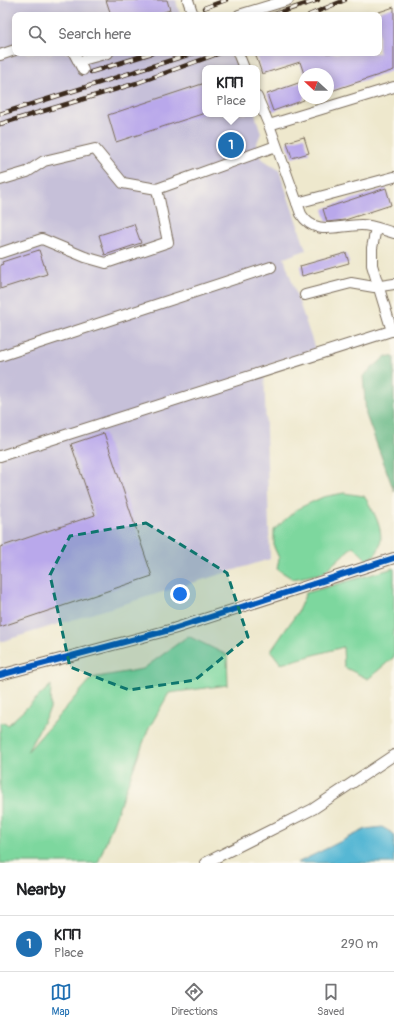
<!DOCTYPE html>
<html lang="en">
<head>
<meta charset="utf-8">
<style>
	body { margin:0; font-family:Pangolin,sans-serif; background:#f2f2f2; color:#202124 }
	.compass { position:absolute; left:298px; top:68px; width:36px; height:36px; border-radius:50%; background:#fff; box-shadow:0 2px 10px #0003; rotate:291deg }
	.you { position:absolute; left:180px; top:594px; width:14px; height:14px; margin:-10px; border:3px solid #fff; border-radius:50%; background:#1a73e8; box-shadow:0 0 0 6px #1a73e833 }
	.badge { display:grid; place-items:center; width:26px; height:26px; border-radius:50%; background:#1f6fb2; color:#fff; font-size:13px; font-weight:700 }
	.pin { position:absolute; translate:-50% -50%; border:2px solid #fff; box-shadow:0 1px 4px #0006 }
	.popup { position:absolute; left:202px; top:65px; width:58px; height:52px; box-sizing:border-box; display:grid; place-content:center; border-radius:8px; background:#fff; filter:drop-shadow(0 1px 3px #0005); font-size:13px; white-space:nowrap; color:#757577 }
	.popup b { font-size:15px; color:#202124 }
	.popup::after { content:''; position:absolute; left:50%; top:100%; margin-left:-8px; border:8px solid transparent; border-top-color:#fff }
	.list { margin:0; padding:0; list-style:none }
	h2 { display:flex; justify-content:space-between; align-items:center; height:52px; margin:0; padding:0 16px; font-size:17px }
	h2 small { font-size:13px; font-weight:400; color:#757577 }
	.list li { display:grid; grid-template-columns:26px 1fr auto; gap:12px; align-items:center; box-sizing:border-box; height:56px; padding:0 16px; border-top:1px solid #e0e0e0 }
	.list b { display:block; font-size:15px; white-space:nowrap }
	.list p { margin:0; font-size:13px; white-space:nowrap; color:#757577 }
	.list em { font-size:13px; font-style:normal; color:#757577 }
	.icon { flex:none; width:22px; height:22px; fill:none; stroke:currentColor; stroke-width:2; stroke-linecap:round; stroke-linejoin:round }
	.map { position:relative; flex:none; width:394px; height:863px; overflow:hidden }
	.search { position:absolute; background:#fff; box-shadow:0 2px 10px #0003; left:12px; right:12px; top:12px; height:44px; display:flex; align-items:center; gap:10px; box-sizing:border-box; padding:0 14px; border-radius:8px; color:#757577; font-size:15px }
	.sheet { height:108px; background:#fff }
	nav { display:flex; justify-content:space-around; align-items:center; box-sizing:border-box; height:56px; border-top:1px solid #e0e0e0; background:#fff; font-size:11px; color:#757577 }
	nav a { display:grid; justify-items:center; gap:2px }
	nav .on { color:#1f6fb2 }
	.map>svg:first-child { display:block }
	.industrial { fill:#c6c0d9 }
	.green { fill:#7dd79e; stroke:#5c805e }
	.forest { fill:#66b885; stroke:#507152 }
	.water { fill:#56b7d4; stroke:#487079 }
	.building { fill:#b9a8eb }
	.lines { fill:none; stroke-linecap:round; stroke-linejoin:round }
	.minor-casing { stroke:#7a6c5b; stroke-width:12 }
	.minor { stroke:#fff; stroke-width:10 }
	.rail-casing { stroke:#3b2a1e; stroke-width:4.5 }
	.rail { stroke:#fbf7ec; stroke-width:3; stroke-dasharray:9; stroke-linecap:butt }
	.cycleway-casing { stroke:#fbf7ec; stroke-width:8 }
	.cycleway { stroke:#0057b8; stroke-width:6 }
	.marked { fill:#0f766e; fill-opacity:0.2; stroke:#0f766e; stroke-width:3; stroke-dasharray:8 5; stroke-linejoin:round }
</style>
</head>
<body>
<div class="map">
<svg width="394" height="863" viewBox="0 0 394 863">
	<rect width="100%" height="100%" fill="#fbf7ec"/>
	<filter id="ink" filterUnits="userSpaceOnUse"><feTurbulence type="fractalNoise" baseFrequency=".025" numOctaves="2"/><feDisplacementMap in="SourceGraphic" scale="8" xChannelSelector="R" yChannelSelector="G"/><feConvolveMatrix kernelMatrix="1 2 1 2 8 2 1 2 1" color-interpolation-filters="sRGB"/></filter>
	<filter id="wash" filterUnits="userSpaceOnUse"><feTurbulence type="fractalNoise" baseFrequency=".012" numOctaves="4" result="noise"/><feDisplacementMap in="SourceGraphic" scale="16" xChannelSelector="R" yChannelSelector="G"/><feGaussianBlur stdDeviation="0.9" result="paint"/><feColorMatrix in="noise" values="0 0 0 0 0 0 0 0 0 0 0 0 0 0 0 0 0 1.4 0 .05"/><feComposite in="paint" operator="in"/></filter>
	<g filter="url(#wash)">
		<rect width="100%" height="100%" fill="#eee8cd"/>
		<polygon class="industrial" points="0,0 176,0 180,15 15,15 15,53 230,53 240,68 205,68 205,114 255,114 261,133 257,143 261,158 279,170 306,250 284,258 315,349 264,367 270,559 0,642"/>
		<g class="green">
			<path d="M344,493L364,496C373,510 388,534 377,552C375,555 370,558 367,560L353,546L323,573L293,579L277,569L279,558L274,547V530L297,509L323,497Z"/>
			<polygon points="394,568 394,657 368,679 344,667 343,647 281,664 271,651 297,613 306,593"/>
			<polygon points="188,636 227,655 228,685 169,693 148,730 98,863 0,863 0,722 8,725 51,685 50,709 27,752 92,678 143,669"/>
		</g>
		<polygon class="forest" points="386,356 394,357 394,491 366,415 363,376"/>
		<polygon class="water" points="382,827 394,834 394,863 297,863 366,829"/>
		<g id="blocks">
			<g class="building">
				<polygon points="106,0 167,0 170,10 155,15 111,15"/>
				<polygon points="394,7 394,70 328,92 328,74 304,74 300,62 262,74 255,53 379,53 379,12"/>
				<polygon points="304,81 304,100 273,111 267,94"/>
				<polygon points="205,83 205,113 116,142 108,115"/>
				<polygon points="304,137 309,153 292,158 287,142"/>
				<polygon points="235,139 238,148 228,151 225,142"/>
				<polygon points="386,188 391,205 345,220 327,222 323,209"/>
				<polygon points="134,224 141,243 105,255 99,235"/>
				<polygon points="39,250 47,274 0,289 0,265 3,264 2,262"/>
				<polygon points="346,253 349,263 302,276 300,266"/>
				<polygon points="104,433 152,576 0,627 0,547 95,515 71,444"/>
			</g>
		</g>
	</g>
	<g filter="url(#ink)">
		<use href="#blocks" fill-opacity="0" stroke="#7a6c5b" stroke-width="1"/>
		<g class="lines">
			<defs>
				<g id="minor">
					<polyline points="188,0 193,15"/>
					<polyline points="239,15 288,0"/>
					<polyline points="74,53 83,70"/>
					<polyline points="238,53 244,68"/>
					<polyline points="0,55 15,50"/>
					<polyline points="86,59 108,53"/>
					<path d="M257,97L269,125L301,214C315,237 338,225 361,225C372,225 383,230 394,233"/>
					<polyline points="269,125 394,87"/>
					<polyline points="0,180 27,172 44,161 95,149 123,183 157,189"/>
					<polyline points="297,203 394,177"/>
					<polyline points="376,228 372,248 372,265 392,331"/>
					<polyline points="0,253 42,239 85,257 106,263 168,242 157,189 276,146"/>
					<polyline points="305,295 351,283 374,287 394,284"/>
					<polyline points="0,356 271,267"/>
					<polyline points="0,456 394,330"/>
					<polyline points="0,675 173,629 394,558"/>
					<polyline points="205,863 313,809 394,755"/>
				</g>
			</defs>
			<use href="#minor" class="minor-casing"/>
			<use href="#minor" class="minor"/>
			<defs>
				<g id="rail">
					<polyline points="204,8 226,0"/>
					<polyline points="272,15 318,0"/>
					<polyline points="309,15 345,0"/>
					<polyline points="91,72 152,53"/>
					<polyline points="0,114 194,53"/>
					<polyline points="0,124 137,83 220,53"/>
				</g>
			</defs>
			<use href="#rail" class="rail-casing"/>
			<use href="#rail" class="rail"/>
			<defs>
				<polyline id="cycleway" points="0,675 173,629 394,558"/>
			</defs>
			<use href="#cycleway" class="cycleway-casing"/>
			<use href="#cycleway" class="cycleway"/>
		</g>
	</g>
	<path class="marked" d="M146,523L227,573L248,637L195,680L129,690L70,667L50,575L70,536Z"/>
</svg>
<svg class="compass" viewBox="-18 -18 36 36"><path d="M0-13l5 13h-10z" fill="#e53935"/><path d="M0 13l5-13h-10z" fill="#757577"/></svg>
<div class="you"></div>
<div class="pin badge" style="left:231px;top:145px">1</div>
<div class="popup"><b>КПП</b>Place</div>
<div class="search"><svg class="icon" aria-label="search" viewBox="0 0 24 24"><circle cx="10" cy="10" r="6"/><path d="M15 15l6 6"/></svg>Search here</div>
</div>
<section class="sheet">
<h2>Nearby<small></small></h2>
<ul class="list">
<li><span class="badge">1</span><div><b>КПП</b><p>Place</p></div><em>290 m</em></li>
</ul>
</section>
<nav>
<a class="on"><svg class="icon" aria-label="map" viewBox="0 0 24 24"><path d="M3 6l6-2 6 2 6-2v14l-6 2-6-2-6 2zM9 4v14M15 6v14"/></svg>Map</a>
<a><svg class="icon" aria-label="directions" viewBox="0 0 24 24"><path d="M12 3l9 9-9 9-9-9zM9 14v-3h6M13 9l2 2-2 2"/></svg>Directions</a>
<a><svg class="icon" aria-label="saved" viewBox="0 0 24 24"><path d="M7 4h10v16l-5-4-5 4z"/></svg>Saved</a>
</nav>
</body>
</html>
